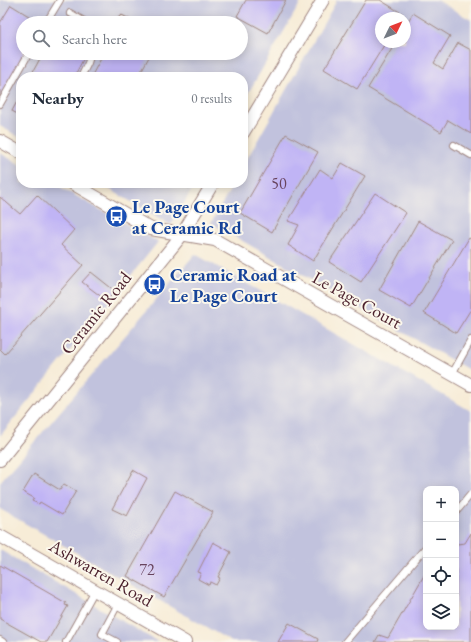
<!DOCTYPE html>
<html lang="en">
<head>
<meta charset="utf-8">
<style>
	body { margin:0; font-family:"EB Garamond",serif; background:#f6f6f7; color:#1f2937 }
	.controls { position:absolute; right:12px; bottom:12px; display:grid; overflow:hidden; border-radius:8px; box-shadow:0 2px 10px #0003 }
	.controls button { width:36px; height:36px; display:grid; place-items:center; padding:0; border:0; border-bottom:1px solid #e0e1e3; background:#fff; color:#1f2937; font:20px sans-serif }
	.compass { position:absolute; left:375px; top:12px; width:36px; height:36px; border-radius:50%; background:#fff; box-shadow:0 2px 10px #0003; rotate:47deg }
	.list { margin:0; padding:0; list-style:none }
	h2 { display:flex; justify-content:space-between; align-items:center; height:52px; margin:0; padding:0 16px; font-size:17px }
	h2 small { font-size:13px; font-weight:400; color:#747a83 }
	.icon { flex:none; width:22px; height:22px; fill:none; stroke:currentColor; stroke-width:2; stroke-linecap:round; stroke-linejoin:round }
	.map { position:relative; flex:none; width:471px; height:642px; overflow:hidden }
	.search { position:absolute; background:#fff; box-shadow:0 2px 10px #0003; left:16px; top:16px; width:232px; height:44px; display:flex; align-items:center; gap:10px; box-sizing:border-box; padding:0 14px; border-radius:22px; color:#747a83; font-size:15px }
	.panel { position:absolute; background:#fff; box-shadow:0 2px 10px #0003; left:16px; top:72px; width:232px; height:116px; border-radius:16px }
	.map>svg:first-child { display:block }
	.industrial { fill:#c1c2dd; fill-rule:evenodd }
	.building { fill:#c0b4f5 }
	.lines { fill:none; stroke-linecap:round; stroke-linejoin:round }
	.service-casing { stroke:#a08681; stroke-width:8 }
	.minor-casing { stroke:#a08681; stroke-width:14 }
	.service { stroke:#fff; stroke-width:6 }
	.minor { stroke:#fff; stroke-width:12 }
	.labels { text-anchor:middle; stroke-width:4; stroke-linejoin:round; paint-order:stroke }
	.number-label { font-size:16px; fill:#68445e }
	.transit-label { font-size:18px; font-weight:bold; fill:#164399; stroke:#fbf7ec; text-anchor:start }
	.street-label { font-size:18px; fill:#4a1f2b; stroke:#fbf7ec }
</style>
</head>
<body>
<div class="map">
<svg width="471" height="642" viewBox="0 0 471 642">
	<rect width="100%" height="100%" fill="#fbf7ec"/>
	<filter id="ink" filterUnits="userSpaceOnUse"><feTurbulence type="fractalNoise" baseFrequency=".025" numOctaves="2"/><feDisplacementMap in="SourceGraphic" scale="8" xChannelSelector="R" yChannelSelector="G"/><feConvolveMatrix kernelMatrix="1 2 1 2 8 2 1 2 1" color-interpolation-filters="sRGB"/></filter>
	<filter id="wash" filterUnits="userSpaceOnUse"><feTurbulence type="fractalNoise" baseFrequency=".012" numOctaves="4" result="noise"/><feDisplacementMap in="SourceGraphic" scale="16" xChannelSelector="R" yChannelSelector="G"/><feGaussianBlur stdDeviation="0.9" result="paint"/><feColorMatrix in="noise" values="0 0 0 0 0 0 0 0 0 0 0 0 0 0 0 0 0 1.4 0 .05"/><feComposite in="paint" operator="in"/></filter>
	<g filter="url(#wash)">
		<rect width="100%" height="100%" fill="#f7ecd7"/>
		<g class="industrial">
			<path d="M0,0H302L243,102V77H21V138L0,126ZM23,23H241V53H23Z"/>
			<path d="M337,0H437L471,20V371L211,223L234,183H243V166ZM381,18H405V42H381Z"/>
			<polygon points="0,153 21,165 21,183 53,183 158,242 0,436"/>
			<polygon points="99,183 196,183 171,225"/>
			<path d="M195,254L471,411V642H232L0,509V482ZM426,489H456V627H426Z"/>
			<polygon points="0,550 158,642 0,642"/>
		</g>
		<g id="blocks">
			<g class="building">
				<polygon points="246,0 286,0 268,33 237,16"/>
				<polygon points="366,0 380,0 403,14 400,18 381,18 381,42 386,42 357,89 324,69"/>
				<polygon points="11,5 40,23 23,23 23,53 27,53 0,97 0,23"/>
				<polygon points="413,13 450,36 434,63 443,69 458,43 471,50 471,134 448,120 441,132 368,88 396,42 405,42 405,26"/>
				<polygon points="43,53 84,53 86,54 74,77 30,77"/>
				<polygon points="104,53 115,53 119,56 120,53 143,53 149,57 138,77 91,77"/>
				<polygon points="21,94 21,116 12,111"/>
				<polygon points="286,134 318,152 272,232 240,213"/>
				<polygon points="342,163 365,176 313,261 288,245 299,225 288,221 320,169 333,178"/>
				<polygon points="180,183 192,183 189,188"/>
				<polygon points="375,193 406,213 361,282 329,262"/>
				<polygon points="37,195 74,230 61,245 83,265 5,354 0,349 0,197 20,214"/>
				<polygon points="418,221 452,240 411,308 379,290"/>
				<polygon points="469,238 471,239 471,309 456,333 424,313"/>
				<polygon points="91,272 115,291 107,301 82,282"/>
				<polygon points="133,470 147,478 127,516 112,509"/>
				<polygon points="34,474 60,490 64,484 76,491 62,515 40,502 39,504 32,501 34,498 23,492"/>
				<polygon points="175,491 213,512 164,597 127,576"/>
				<polygon points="471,533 471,642 375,642 379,635 388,638 426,572 426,627 456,627 456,546 457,544 465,543"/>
				<polygon points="213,542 231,552 218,577 220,578 216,585 210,582 209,585 198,579 201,573 198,572"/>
				<polygon points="0,565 66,603 65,605 68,606 47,642 41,642 0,619"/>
				<polygon points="289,623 318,639 317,642 278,642"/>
			</g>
		</g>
	</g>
	<g filter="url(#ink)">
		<use href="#blocks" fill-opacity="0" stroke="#a08681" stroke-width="1"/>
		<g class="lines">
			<defs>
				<g id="service">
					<polyline points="70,13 87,23"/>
					<polyline points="46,23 60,0"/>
					<polyline points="119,23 122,19 129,23"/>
					<polyline points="81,77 88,63 91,53"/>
					<polyline points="0,104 29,53"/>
					<polyline points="454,145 471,155"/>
					<polyline points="452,374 471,340"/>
					<polyline points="456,512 471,494"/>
					<polyline points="0,640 3,642"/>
					<polyline points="66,642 95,590"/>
					<polyline points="117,642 102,634 118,604"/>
					<polyline points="345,642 426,547"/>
				</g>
				<g id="minor">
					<polyline points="243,133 323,0"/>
					<polyline points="0,141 21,153"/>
					<polyline points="72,183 151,229 215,240 471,385"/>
					<polyline points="0,460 181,236 213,183"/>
					<polyline points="0,536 185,642"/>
				</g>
			</defs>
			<use href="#service" class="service-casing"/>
			<use href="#minor" class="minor-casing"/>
			<use href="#service" class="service"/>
			<use href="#minor" class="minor"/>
		</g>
	</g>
	<defs>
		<symbol id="bus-disc" viewBox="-11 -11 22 22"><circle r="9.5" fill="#1a4fb4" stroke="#fbf7ec"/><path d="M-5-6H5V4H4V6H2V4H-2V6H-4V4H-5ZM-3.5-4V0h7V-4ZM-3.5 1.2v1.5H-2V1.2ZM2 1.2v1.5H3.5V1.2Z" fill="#fff"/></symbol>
	</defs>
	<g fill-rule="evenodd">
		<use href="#bus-disc" x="104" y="204" width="25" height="25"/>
		<use href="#bus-disc" x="142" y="272" width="25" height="25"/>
	</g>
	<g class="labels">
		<g class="number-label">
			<text x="279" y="189">50</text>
			<text x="147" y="575">72</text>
		</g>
		<g class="transit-label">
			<text x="132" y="213">Le Page Court<tspan x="132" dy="21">at Ceramic Rd</tspan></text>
			<text x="170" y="281">Ceramic Road at<tspan x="170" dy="21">Le Page Court</tspan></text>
		</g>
		<g class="street-label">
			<text transform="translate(357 300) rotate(29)" y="6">Le Page Court</text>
			<text transform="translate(96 313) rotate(-51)" y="6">Ceramic Road</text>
			<text transform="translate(101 573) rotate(30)" y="6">Ashwarren Road</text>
		</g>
	</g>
</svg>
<div class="controls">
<button>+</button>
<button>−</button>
<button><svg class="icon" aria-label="locate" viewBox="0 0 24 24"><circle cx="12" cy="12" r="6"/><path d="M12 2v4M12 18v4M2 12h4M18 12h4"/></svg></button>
<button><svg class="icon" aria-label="layers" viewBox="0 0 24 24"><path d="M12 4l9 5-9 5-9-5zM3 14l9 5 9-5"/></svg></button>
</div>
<svg class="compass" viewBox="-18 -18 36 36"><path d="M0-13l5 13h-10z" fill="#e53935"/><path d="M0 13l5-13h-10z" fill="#747a83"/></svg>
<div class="search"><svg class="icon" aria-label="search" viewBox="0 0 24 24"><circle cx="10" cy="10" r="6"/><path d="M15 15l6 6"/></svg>Search here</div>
<section class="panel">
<h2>Nearby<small>0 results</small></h2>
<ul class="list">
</ul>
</section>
</div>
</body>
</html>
